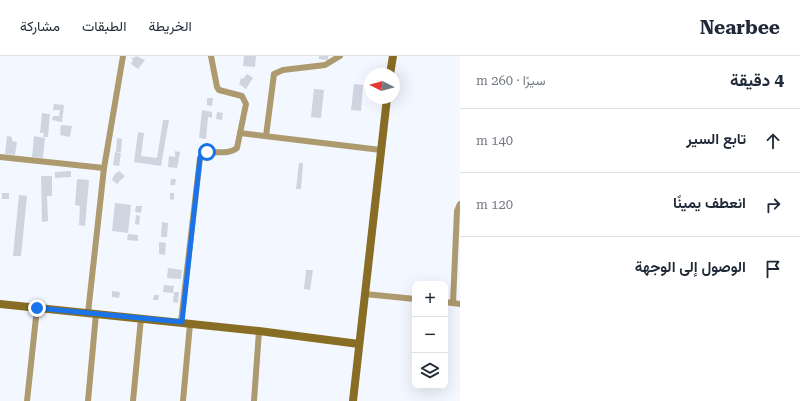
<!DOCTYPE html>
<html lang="ar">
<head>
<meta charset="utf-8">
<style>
	body { margin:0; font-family:"Roboto Serif",Vazirmatn,serif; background:#f6f6f7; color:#1f2937; direction:rtl }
	.controls { position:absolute; right:12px; bottom:12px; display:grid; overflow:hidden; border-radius:8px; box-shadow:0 4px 16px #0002 }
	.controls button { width:36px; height:36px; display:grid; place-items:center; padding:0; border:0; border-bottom:1px solid #e0e1e3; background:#fff; color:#1f2937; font:20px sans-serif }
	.compass { position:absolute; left:364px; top:12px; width:36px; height:36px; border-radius:50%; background:#fff; box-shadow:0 4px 16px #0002; rotate:276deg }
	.stop { position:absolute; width:12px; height:12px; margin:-9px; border:3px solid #1a73e8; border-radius:50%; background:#fff }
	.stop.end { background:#1a73e8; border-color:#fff; box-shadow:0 1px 4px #0008 }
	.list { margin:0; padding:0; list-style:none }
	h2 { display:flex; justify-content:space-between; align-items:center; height:52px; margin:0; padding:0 16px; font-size:17px }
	h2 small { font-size:13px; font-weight:400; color:#747a83 }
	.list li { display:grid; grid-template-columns:26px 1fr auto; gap:12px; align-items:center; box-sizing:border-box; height:64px; padding:0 16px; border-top:1px solid #e0e1e3 }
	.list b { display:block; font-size:15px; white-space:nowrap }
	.list em { font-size:13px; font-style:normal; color:#747a83 }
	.icon { flex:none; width:22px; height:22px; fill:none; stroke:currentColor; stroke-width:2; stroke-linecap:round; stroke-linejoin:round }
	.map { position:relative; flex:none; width:460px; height:345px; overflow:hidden; direction:ltr }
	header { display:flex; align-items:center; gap:24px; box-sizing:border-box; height:56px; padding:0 20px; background:#fff; border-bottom:1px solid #e0e1e3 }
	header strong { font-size:19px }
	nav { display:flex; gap:22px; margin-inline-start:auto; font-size:14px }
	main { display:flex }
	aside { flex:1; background:#fff }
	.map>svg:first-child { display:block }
	.building { fill:#ced4e0 }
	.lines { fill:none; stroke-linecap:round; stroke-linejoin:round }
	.street { stroke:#ad9a6e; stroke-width:6 }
	.secondary { stroke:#886d24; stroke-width:8 }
	.route { stroke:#1a73e8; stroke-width:5 }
</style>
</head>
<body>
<header>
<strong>Nearbee</strong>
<nav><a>الخريطة</a><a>الطبقات</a><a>مشاركة</a></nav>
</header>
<main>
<aside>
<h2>4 دقيقة<small>سيرًا · 260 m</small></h2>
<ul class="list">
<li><svg class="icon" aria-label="ahead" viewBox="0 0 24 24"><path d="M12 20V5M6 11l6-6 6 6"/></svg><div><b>تابع السير</b></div><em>140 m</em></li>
<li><svg class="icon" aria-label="right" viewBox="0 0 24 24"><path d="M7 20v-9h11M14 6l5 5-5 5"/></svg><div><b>انعطف يمينًا</b></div><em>120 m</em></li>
<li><svg class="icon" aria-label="arrive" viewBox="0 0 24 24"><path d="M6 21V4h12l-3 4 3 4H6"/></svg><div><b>الوصول إلى الوجهة</b></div></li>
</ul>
</aside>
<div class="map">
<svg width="460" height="345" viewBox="0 0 460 345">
	<rect width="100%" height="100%" fill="#f3f7ff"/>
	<g class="building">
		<polygon points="136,0 145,4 138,13 131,8 133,4 131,2 134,2"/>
		<polygon points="244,0 256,0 255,11 243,10"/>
		<polygon points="319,0 328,0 328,4 319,3"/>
		<polygon points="247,18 253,22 246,33 239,28 241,22 243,23"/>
		<polygon points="354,28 363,29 361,55 351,54"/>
		<polygon points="314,33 324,34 321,62 311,61"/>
		<polygon points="207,42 213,42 212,50 207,49"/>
		<polygon points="54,48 64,49 62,66 52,64 53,60 59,60 60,54 53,54"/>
		<polygon points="202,54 212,56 212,62 208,61 206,83 199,82"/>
		<polygon points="217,56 223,57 222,64 216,63"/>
		<polygon points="42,57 50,58 48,81 43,81 44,77 40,77"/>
		<polygon points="163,64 169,64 161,110 134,106 138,76 144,77 141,100 157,102"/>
		<polygon points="61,69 72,70 70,81 60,79"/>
		<polygon points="7,80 12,81 12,85 17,86 15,99 5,98"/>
		<polygon points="34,80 45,82 43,102 32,101"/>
		<polygon points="117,82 122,83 121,96 116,96"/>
		<polygon points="175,95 180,96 177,112 168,111 169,100 175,101"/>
		<polygon points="115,96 121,97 119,110 113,109"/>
		<polygon points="299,107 303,107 301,133 296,133"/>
		<polygon points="71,115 71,121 55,122 55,116"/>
		<polygon points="119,115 125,120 117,128 112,124 114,119"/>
		<polygon points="41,120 52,120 52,140 47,140 48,165 42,166"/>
		<polygon points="77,123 89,124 85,170 79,169 80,150 75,149"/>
		<polygon points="171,123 176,123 175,129 170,129"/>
		<rect x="2" y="137" width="7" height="6"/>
		<polygon points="170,137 174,137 174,144 170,143"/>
		<polygon points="19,139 27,140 21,200 13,200"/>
		<polygon points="115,147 131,149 128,177 112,175"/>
		<polygon points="136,150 142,150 141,157 135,156"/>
		<polygon points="136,159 140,160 139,169 135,168"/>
		<polygon points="162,166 168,167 167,181 161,181"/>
		<polygon points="128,178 138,179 138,185 127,184"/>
		<polygon points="159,186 166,187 165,199 159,198"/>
		<polygon points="168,212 182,214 181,223 167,222"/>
		<polygon points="306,214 313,214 310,234 304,233"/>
		<polygon points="164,229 174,230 173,237 163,236"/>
		<polygon points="112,235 120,236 119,242 112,241"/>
		<polygon points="174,236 179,236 178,247 173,246"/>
		<polygon points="154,239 159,239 158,244 153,244"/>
	</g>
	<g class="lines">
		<g class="street">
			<polyline points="240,77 381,94"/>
			<polyline points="266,80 274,18 283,14 325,9 340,0"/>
			<polyline points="0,101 104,112"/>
			<polyline points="365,238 415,243"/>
			<polyline points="445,246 460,248"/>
			<polyline points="453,247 457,155 460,148"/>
			<polyline points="88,257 104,112 123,0"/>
			<path d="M181,266L200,102L202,97C214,94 227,100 237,92L246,48L242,40L219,34L217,31L211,0"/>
			<polyline points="27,345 37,252"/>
			<polyline points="88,345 96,258"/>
			<polyline points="133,345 141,262"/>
			<polyline points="183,345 190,268"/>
			<polyline points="254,345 259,275"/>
		</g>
		<g class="secondary">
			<polyline points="390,18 393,0"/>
			<polyline points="0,248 259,275 359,288"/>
			<polyline points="353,345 387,42"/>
		</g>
	</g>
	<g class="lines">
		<polyline class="route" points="37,252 182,266 200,102 202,97 207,96"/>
	</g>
</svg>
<div class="controls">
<button>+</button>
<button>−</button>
<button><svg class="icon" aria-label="layers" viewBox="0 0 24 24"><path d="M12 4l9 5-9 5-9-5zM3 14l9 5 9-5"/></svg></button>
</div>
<svg class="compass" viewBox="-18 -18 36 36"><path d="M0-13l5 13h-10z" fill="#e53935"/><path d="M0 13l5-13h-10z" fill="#747a83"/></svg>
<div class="stop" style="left:207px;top:96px"></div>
<div class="stop end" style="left:37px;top:252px"></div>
</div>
</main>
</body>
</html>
